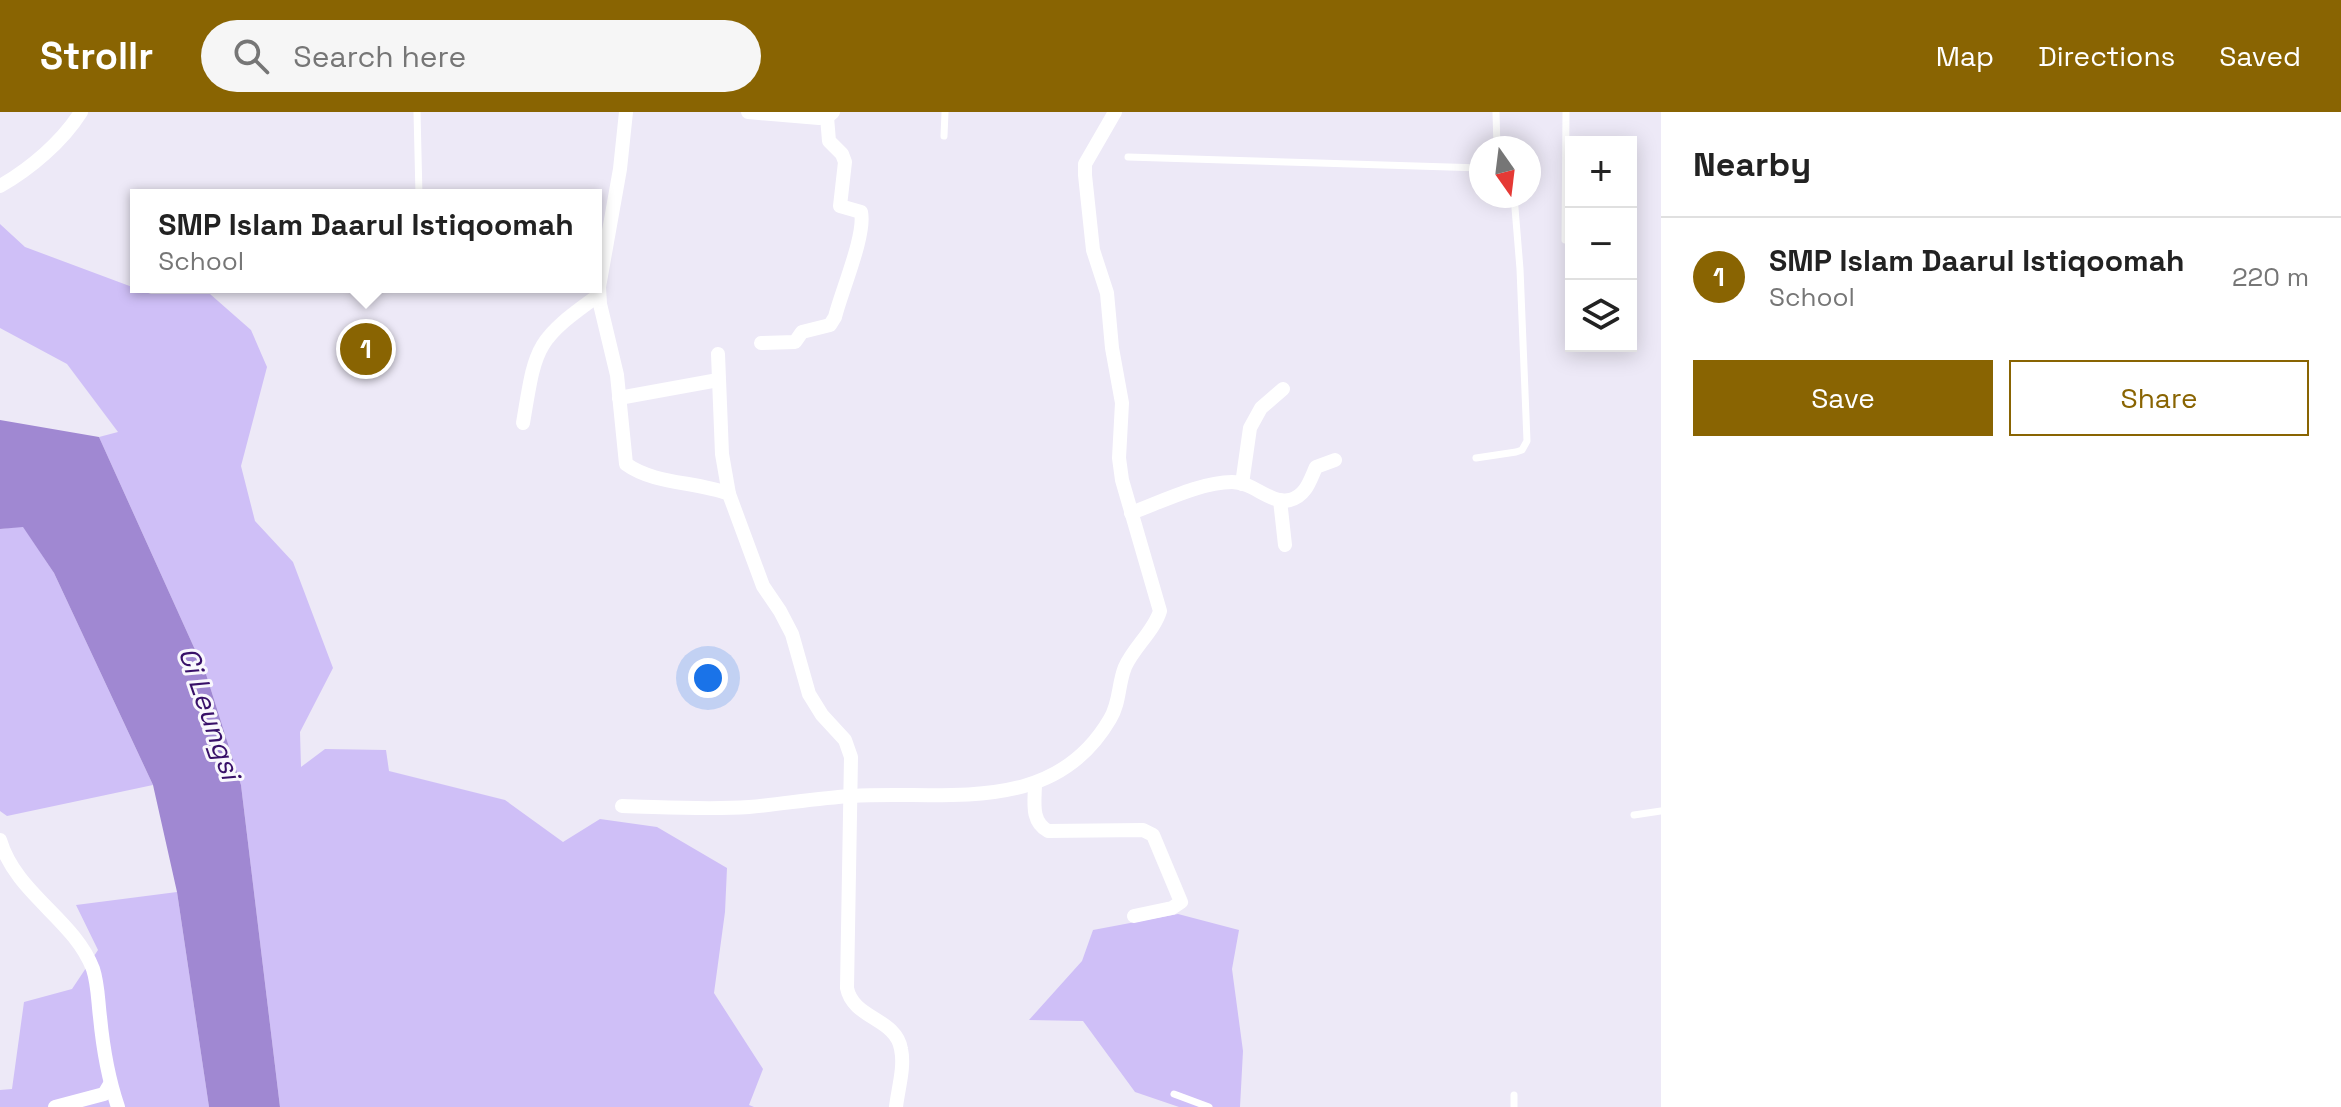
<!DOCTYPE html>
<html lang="en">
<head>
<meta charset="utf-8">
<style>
	body { margin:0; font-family:"Space Grotesk",sans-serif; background:#f6f6f6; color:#222 }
	.controls { position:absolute; right:24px; top:24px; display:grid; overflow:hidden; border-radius:0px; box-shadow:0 4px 20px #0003 }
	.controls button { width:72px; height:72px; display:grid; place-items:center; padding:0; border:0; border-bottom:2px solid #e0e0e0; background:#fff; color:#222; font:40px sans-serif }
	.compass { position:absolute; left:1469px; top:24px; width:72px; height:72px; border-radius:50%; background:#fff; box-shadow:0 4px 20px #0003; rotate:166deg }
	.you { position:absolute; left:708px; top:566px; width:28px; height:28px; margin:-20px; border:6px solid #fff; border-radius:50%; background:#1a73e8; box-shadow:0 0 0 12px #1a73e833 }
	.badge { display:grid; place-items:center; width:52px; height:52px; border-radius:50%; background:#896402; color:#fff; font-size:26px; font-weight:700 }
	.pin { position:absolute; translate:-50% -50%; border:4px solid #fff; box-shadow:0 2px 8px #0006 }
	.popup { position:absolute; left:130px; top:77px; width:472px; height:104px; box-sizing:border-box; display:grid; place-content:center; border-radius:0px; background:#fff; filter:drop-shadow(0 2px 6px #0005); font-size:26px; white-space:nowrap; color:#767676 }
	.popup b { font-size:30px; color:#222 }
	.popup::after { content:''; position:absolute; left:50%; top:100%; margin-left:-16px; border:16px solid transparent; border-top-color:#fff }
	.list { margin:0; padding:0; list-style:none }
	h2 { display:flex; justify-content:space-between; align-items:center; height:104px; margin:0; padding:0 32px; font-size:34px }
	h2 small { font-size:26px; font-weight:400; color:#767676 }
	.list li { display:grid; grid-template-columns:52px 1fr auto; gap:24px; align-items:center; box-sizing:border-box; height:120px; padding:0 32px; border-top:2px solid #e0e0e0 }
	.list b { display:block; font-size:30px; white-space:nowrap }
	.list p { margin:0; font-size:26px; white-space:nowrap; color:#767676 }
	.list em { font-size:26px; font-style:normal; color:#767676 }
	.actions { display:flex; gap:16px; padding:24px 32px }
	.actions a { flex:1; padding:18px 0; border:2px solid #896402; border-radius:0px; text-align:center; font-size:28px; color:#896402 }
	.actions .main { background:#896402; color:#fff }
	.icon { flex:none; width:44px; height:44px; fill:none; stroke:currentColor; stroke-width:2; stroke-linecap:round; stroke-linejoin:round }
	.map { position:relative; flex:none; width:1661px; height:995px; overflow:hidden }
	header { display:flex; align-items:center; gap:48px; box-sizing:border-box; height:112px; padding:0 40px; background:#896402; color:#fff }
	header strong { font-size:38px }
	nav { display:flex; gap:44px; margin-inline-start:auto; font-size:28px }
	.search { width:560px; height:72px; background:#f6f6f6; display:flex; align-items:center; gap:20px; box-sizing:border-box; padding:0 28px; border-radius:44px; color:#767676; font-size:30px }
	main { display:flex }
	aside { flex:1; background:#fff }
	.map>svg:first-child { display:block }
	.green { fill:#cfbff7 }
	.water { fill:#a088d2 }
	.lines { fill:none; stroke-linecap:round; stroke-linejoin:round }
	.service { stroke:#fff; stroke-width:7 }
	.minor { stroke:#fff; stroke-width:14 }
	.labels { text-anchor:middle; stroke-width:6; stroke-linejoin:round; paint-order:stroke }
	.water-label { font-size:28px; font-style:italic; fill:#381068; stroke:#f9f8fd }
</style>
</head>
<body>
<header>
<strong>Strollr</strong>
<div class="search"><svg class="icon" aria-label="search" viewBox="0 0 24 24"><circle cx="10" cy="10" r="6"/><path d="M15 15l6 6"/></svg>Search here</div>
<nav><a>Map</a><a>Directions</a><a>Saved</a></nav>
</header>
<main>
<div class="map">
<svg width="1661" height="995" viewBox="0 0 1661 995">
	<rect width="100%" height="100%" fill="#ede9f7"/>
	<g class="green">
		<polygon points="0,112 25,135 151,182 210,182 251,218 267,255 241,354 255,409 293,450 333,556 300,620 301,655 325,637 386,638 389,659 505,688 563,730 600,707 657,715 727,756 725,800 714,881 763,957 749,993 754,995 280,995 241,673 206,562 99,325 118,320 67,252 0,216"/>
		<polygon points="23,414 54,461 153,673 7,704 0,699 0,417"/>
		<polygon points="177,780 209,995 0,995 0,978 12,977 24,890 72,877 98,838 76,793"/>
		<polygon points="1178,802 1239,818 1232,857 1243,939 1240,995 1179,995 1135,980 1083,909 1029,908 1082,849 1093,818"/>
	</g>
	<polygon class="water" points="0,308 99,325 206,562 241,673 280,995 209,995 177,780 153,673 54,461 23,415 0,417"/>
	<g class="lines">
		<g class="service">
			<polyline points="417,0 419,83"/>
			<polyline points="1496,0 1497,36"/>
			<polyline points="944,24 945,0"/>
			<polyline points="1128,45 1481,56"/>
			<polyline points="1565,128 1566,0"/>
			<polyline points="1476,346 1516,340 1522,338 1527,329 1520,157 1514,84"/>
			<polyline points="1634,703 1661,699"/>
			<polyline points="1174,982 1209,995"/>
			<polyline points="1514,995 1514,983"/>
		</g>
		<g class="minor">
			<path d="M626,0L620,57L599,175L600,192L617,263L626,352C655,373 697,369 729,382L763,474L780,499L792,522L809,582L822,603L845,628L851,645L847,876C853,907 896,906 901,937C905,955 898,977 896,995"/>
			<polyline points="748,0 819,6 827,5 833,0"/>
			<path d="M0,74C30,57 62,30 81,0"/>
			<path d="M761,231L795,230L802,220L830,213L835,205C841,180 866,123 861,100L840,94L845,50L842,42L829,29L827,5"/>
			<polyline points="718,242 722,342 729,382"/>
			<polyline points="619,286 718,268"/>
			<path d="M523,311C536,234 534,229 599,183"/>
			<polyline points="1242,372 1250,316 1261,296 1283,277"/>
			<polyline points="1280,388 1285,433"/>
			<path d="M1131,401C1161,390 1201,370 1232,370C1254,370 1269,392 1290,388C1306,384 1310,368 1316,355L1335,348"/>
			<path d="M1035,671C1035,689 1030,709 1048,719L1143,718L1153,723L1181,790L1172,796L1134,804"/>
			<path d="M622,694C664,695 707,698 749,695C783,692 817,686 852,684C945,678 1053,705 1110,607C1120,591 1118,572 1125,555C1134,535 1154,519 1160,499L1122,368L1119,346L1122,291L1112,236L1107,181L1093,138L1085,63V52L1115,0"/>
			<path d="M0,728C16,782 74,807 93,857C98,872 98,889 100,905C103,936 108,966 118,995"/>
			<polyline points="55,995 104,982 110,972"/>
		</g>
	</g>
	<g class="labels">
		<g class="water-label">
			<text transform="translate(210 601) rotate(71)" y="10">Ci Leungsi</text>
		</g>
	</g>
</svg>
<div class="controls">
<button>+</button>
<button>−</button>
<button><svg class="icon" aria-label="layers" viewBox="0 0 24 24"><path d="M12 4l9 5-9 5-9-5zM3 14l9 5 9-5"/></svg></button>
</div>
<svg class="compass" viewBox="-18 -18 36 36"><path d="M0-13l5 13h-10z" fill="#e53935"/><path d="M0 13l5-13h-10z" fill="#767676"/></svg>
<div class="you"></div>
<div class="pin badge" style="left:366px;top:237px">1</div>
<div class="popup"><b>SMP Islam Daarul Istiqoomah</b>School</div>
</div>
<aside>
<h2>Nearby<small></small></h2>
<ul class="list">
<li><span class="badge">1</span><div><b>SMP Islam Daarul Istiqoomah</b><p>School</p></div><em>220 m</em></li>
</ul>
<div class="actions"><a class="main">Save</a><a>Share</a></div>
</aside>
</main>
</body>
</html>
